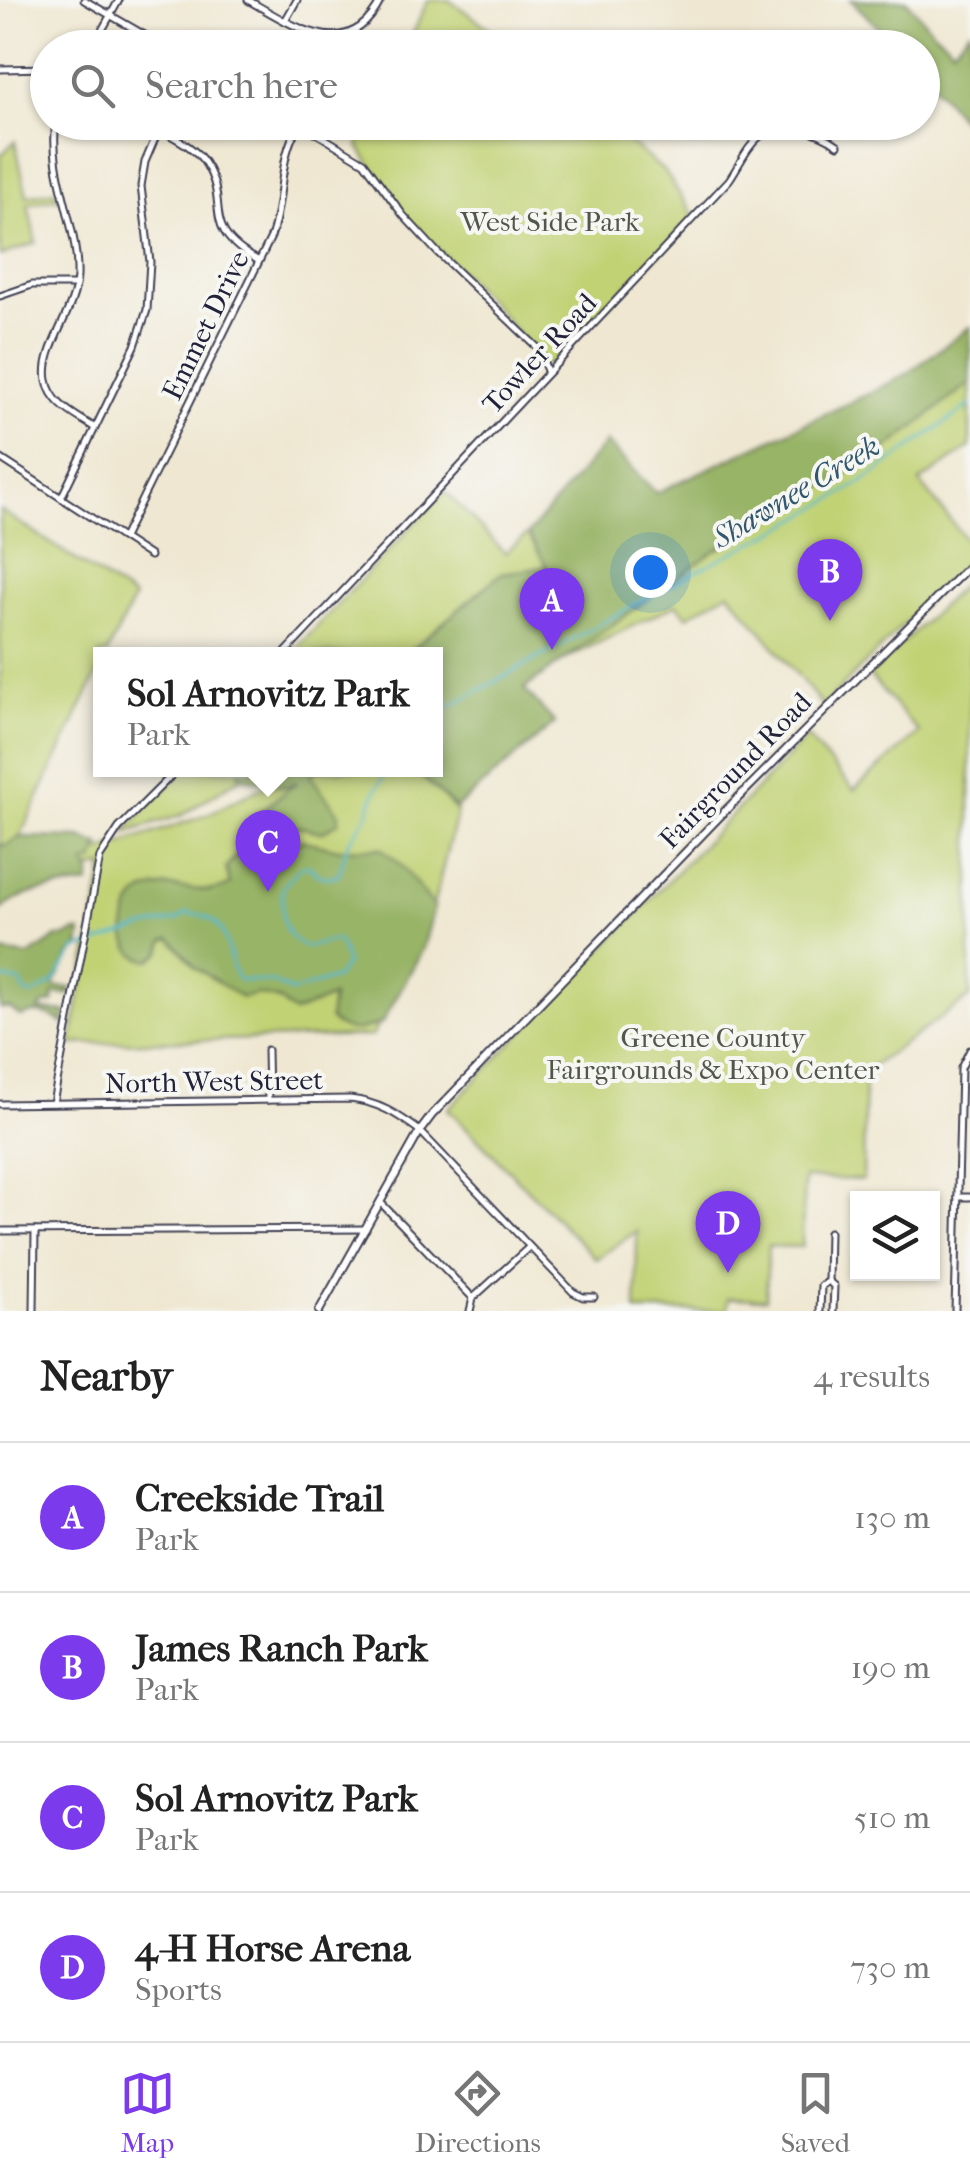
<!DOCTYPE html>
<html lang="en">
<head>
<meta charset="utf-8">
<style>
	body { margin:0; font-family:"IM FELL French Canon",serif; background:#f2f2f2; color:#222 }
	.controls { position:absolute; right:30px; bottom:30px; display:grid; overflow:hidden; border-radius:0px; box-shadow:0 2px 8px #0004 }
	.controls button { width:90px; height:90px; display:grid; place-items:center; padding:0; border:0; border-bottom:2px solid #e0e0e0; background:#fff; color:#222; font:50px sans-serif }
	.you { position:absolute; left:650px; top:572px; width:35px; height:35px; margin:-25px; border:8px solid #fff; border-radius:50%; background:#1a73e8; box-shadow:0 0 0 15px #1a73e833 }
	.badge { display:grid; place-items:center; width:65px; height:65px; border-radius:50%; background:#7c3aed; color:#fff; font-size:32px; font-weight:700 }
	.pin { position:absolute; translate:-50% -82px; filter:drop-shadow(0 2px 5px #0008) }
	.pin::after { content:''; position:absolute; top:52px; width:35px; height:30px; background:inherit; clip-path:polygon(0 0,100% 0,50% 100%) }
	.popup { position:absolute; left:93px; top:647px; width:350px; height:130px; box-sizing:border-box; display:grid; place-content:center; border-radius:0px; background:#fff; filter:drop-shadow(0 2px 8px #0005); font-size:32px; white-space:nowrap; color:#767676 }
	.popup b { font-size:38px; color:#222 }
	.popup::after { content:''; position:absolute; left:50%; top:100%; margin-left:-20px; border:20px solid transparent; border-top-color:#fff }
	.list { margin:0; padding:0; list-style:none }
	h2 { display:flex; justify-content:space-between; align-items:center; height:130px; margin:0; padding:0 40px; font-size:42px }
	h2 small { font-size:32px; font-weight:400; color:#767676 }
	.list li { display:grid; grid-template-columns:65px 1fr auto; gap:30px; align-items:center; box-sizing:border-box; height:150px; padding:0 40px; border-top:2px solid #e0e0e0 }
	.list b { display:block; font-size:38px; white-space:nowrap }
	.list p { margin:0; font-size:32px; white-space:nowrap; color:#767676 }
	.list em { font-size:32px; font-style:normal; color:#767676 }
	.icon { flex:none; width:55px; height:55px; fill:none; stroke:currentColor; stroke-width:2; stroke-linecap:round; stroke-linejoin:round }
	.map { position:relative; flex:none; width:970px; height:1311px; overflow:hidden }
	.search { position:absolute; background:#fff; box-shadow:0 2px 8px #0004; left:30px; right:30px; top:30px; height:110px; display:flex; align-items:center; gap:25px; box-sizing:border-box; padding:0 35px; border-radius:55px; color:#767676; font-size:38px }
	.sheet { height:730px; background:#fff }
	nav { display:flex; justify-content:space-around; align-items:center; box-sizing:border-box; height:140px; border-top:2px solid #e0e0e0; background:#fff; font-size:28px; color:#767676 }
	nav a { display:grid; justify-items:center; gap:5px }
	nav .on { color:#7c3aed }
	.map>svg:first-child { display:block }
	.green { fill:#c1d275; stroke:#727a58; stroke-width:2.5 }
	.forest { fill:#98b466; stroke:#5d6b50; stroke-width:2.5 }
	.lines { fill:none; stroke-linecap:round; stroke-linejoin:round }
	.stream { stroke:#51bacf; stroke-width:2.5 }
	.minor-casing { stroke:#414052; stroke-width:9 }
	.tertiary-casing { stroke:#414052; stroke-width:10 }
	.minor { stroke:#fff; stroke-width:5 }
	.tertiary { stroke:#fff; stroke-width:6 }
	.labels { text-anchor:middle; stroke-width:8; stroke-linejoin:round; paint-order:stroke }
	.park-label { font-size:28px; fill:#52574c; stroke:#f6f6f2 }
	.street-label { font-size:28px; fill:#22223b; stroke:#f6f6f2 }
	.water-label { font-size:30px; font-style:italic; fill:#32576f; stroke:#f6f6f2 }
</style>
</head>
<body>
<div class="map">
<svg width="970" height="1311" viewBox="0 0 970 1311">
	<rect width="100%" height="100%" fill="#f6f6f2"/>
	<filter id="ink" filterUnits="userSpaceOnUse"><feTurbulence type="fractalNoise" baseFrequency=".01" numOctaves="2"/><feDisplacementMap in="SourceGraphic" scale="20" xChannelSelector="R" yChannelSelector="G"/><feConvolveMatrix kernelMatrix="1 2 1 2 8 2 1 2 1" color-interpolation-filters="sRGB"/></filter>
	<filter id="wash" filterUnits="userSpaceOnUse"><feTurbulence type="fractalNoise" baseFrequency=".0048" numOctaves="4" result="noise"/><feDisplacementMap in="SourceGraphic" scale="40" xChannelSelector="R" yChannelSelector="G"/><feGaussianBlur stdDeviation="2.25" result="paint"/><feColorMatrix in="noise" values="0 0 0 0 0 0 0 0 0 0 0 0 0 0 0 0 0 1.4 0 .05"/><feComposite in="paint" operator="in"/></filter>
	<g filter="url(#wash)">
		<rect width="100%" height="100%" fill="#efe7d1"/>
		<g class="green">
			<polygon points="428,0 449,0 516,47 407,47"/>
			<polygon points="373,123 606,123 665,172 695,217 547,367 493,305 403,215 358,145"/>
			<polygon points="15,141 27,196 55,191 57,198 28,204 36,243 0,256 0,156"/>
			<polygon points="970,379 970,447 920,482 970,545 970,558 823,706 729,592 687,616 677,604 513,685 436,696 881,450 914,427"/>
			<polygon points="445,491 505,553 528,534 548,568 502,573 406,654 291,654"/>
			<polygon points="0,510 134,598 107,654 100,654 100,668 9,860 0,859"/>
			<polygon points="970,578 970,997 865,1071 863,1180 804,1178 802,1247 768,1246 766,1299 728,1298 727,1311 636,1311 637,1231 596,1259 448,1109 807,737 854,790 919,733 869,675"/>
			<polygon points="183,770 237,770 241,777 182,815 122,834"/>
			<polygon points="297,770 416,770 457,811 424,942 372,1036 71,1044 104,866 85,871 73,860 204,816"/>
		</g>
		<g class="forest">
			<polygon points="851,0 906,0 933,31 953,48 970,30 970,129 923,73 922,48 898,47"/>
			<polygon points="970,327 970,383 889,447 710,554 524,689 555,723 456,808 414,770 436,770 436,654 406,654 502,573 547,567 528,534 606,442 656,493 864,396 907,374"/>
			<path d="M237,770H319L310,775L339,814L338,823L322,832C297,829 291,816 271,840L269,852L282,853L301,840L338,849L381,848L401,865L434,907L423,949L382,1023C362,1031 345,1036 329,1019L332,997L294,1013L279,1000L258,994L242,998L195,967L171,939L164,941L161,952L151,960C116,959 119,901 148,890C176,879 207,900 230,884L226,868L242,849L252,818L297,782L284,787L241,777Z"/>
			<path d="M20,837L81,838L100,845L94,861L85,864L91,872L89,884C58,889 24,888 0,911V844L5,845Z"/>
			<path d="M74,932H81L79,948L71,954L54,984L56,987L71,988L70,994H53L54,1002L42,1005L39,1010L66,1012L64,1024C52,1015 36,1009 21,1017L11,1009L0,1008V952L29,956L57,937H66Z"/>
		</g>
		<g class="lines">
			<g class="stream">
				<polyline points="436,714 702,568 782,528 864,481 970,405"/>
				<path d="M0,978L20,982L26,993L32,995L53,983L75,950L145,927L177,920L187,913C193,915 199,914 204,916C233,927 224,960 239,980L272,982L293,992L337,977L346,963L340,943L335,940L307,947C280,938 281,912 283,887L301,866H309C319,876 324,881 339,874L347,845L367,816L376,790L388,770"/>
			</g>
		</g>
	</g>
	<g filter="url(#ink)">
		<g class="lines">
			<defs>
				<g id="minor">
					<polyline points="84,0 167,48"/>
					<path d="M248,0C292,25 349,66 381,0"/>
					<polyline points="285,21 297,0"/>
					<polyline points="92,48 119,0"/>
					<polyline points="0,69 48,68"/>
					<path d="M56,122C48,174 79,225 77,277C75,312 41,349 47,380C51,405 76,415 95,428"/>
					<path d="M147,122C166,134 193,144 205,163C232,206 197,227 259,261"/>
					<polyline points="301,124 364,162 403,215 437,252 539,349 547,371"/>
					<polyline points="0,296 32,285 76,285"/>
					<polyline points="0,458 150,556"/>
					<polyline points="61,498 135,346 147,310 150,262 141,186 145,162 159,129"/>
					<path d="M123,538L271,237C285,198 277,158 300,123"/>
					<path d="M284,654L729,180C739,166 748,144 762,135C785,120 819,131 838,145"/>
					<polyline points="267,1050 268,1100"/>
					<polyline points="53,1103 100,857 119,828 177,770"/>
					<path d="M0,1104L350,1099C378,1102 397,1114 420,1131L573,1292L583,1297H594"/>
					<polyline points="958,1197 970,1197"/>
					<polyline points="381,1203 473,1298"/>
					<polyline points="0,1231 366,1229"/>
					<polyline points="828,1281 829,1232"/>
					<polyline points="34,1311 35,1231"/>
					<polyline points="470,1311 473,1298 528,1248"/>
					<polyline points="820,1311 821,1286 828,1281 834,1286 833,1311"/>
					<polyline points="955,1311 961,1068 970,1050"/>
				</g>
				<polyline id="tertiary" points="319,1311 420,1131 432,1115 725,811 970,565"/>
			</defs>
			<use href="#minor" class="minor-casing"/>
			<use href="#tertiary" class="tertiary-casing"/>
			<use href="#minor" class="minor"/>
			<use href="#tertiary" class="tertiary"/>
		</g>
	</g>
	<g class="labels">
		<g class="park-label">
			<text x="550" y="231">West Side Park</text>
			<text x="713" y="1047">Greene County<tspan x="713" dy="32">Fairgrounds &amp; Expo Center</tspan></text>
		</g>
		<g class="street-label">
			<text transform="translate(205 325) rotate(-64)" y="10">Emmet Drive</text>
			<text transform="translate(539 353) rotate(-47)" y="10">Towler Road</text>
			<text transform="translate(735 770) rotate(-46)" y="10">Fairground Road</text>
			<text transform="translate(214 1081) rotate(-1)" y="10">North West Street</text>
		</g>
		<g class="water-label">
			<text transform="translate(796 492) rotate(-31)" y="10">Shawnee Creek</text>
		</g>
	</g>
</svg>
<div class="controls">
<button><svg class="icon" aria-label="layers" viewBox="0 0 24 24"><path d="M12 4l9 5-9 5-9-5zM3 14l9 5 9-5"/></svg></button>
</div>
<div class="you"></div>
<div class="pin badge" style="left:552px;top:650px">A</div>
<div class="pin badge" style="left:830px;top:621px">B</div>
<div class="pin badge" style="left:268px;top:892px">C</div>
<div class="popup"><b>Sol Arnovitz Park</b>Park</div>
<div class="pin badge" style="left:728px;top:1273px">D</div>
<div class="search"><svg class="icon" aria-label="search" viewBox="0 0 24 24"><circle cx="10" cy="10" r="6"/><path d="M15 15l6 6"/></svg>Search here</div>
</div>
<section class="sheet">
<h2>Nearby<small>4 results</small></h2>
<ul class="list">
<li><span class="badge">A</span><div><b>Creekside Trail</b><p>Park</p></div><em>130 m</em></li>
<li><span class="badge">B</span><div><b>James Ranch Park</b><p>Park</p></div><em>190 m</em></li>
<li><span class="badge">C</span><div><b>Sol Arnovitz Park</b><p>Park</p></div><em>510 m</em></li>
<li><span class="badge">D</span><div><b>4-H Horse Arena</b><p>Sports</p></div><em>730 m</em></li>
</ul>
</section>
<nav>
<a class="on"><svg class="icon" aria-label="map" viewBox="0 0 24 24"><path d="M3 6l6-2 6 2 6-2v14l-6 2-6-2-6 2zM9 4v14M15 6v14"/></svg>Map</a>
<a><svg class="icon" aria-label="directions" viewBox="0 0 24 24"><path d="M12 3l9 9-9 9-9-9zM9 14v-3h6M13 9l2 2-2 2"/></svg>Directions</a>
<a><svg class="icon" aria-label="saved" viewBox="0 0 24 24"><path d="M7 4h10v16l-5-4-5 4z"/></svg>Saved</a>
</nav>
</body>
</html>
